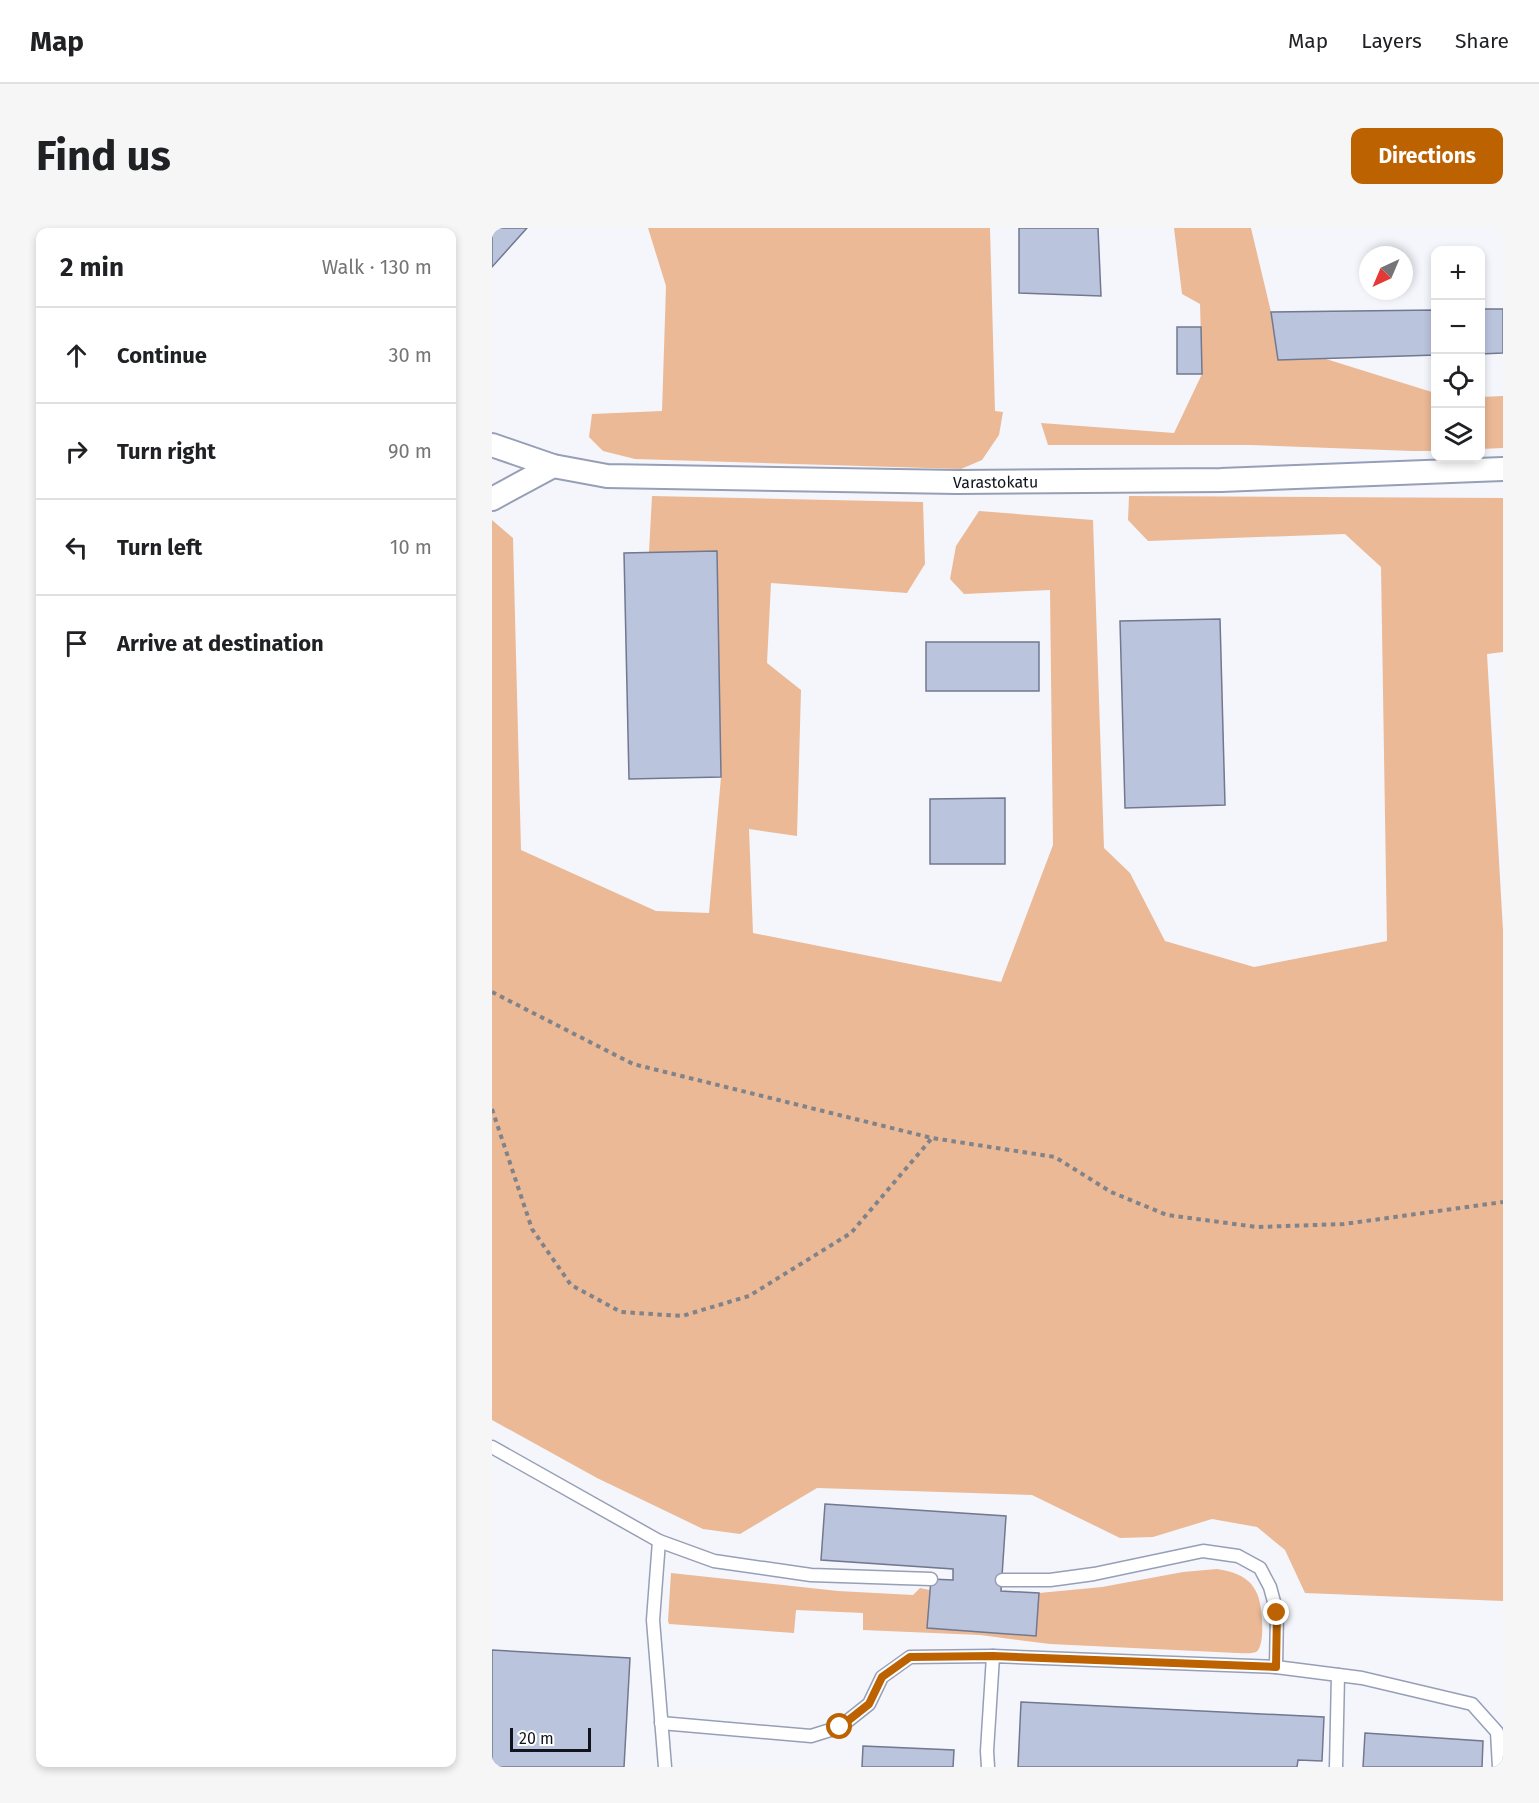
<!DOCTYPE html>
<html lang="en">
<head>
<meta charset="utf-8">
<style>
	body { margin:0; font-family:"Fira Sans",sans-serif; background:#f6f6f6; color:#202124 }
	.controls { position:absolute; right:18px; top:18px; display:grid; overflow:hidden; border-radius:12px; box-shadow:0 3px 9px #0003 }
	.controls button { width:54px; height:54px; display:grid; place-items:center; padding:0; border:0; border-bottom:2px solid #e0e0e0; background:#fff; color:#202124; font:30px sans-serif }
	.compass { position:absolute; left:867px; top:18px; width:54px; height:54px; border-radius:50%; background:#fff; box-shadow:0 3px 9px #0003; rotate:224deg }
	.scale { position:absolute; left:18px; bottom:15px; width:81px; box-sizing:border-box; padding-left:6px; border:3px solid #11141d; border-top:0; font-size:16px; line-height:21px; white-space:nowrap; color:#11141d; -webkit-text-stroke:4px #fff; paint-order:stroke }
	.stop { position:absolute; width:18px; height:18px; margin:-14px; border:4px solid #bc6200; border-radius:50%; background:#fff }
	.stop.end { background:#bc6200; border-color:#fff; box-shadow:0 2px 6px #0008 }
	.list { margin:0; padding:0; list-style:none }
	h2 { display:flex; justify-content:space-between; align-items:center; height:78px; margin:0; padding:0 24px; font-size:26px }
	h2 small { font-size:20px; font-weight:400; color:#757577 }
	.list li { display:grid; grid-template-columns:39px 1fr auto; gap:18px; align-items:center; box-sizing:border-box; height:96px; padding:0 24px; border-top:2px solid #e0e0e0 }
	.list b { display:block; font-size:22px; white-space:nowrap }
	.list em { font-size:20px; font-style:normal; color:#757577 }
	.icon { flex:none; width:33px; height:33px; fill:none; stroke:currentColor; stroke-width:2; stroke-linecap:round; stroke-linejoin:round }
	.map { position:relative; flex:none; width:1011px; height:1539px; overflow:hidden; border-radius:12px }
	header { display:flex; align-items:center; gap:36px; box-sizing:border-box; height:84px; padding:0 30px; background:#fff; border-bottom:2px solid #e0e0e0 }
	header strong { font-size:28px }
	nav { display:flex; gap:33px; margin-inline-start:auto; font-size:21px }
	.intro { display:flex; align-items:center; justify-content:space-between; box-sizing:border-box; height:144px; padding:0 36px }
	h1 { margin:0; font-size:42px }
	.button { padding:15px 27px; border-radius:12px; background:#bc6200; color:#fff; font-size:21px; font-weight:700 }
	main { display:flex; gap:36px; padding:0 36px }
	aside { flex:1; background:#fff; border-radius:12px; box-shadow:0 3px 9px #0003 }
	.map>svg:first-child { display:block }
	.green { fill:#ebb996 }
	.building { fill:#bbc4dd; stroke:#71788f; stroke-width:1.5 }
	.lines { fill:none; stroke-linecap:round; stroke-linejoin:round }
	.service-casing { stroke:#979fb7; stroke-width:15 }
	.minor-casing { stroke:#979fb7; stroke-width:26 }
	.path { stroke:#81838a; stroke-width:4; stroke-dasharray:4.5 4.5; stroke-linecap:butt }
	.service { stroke:#fff; stroke-width:12 }
	.minor { stroke:#fff; stroke-width:22 }
	.route { stroke:#bc6200; stroke-width:8 }
	.labels { text-anchor:middle; stroke-width:5; stroke-linejoin:round; paint-order:stroke }
	.street-label { font-size:16px; fill:#11141d; stroke:#fff }
</style>
</head>
<body>
<header>
<strong>Map</strong>
<nav><a>Map</a><a>Layers</a><a>Share</a></nav>
</header>
<div class="intro"><h1>Find us</h1><a class="button">Directions</a></div>
<main>
<aside>
<h2>2 min<small>Walk · 130 m</small></h2>
<ul class="list">
<li><svg class="icon" aria-label="ahead" viewBox="0 0 24 24"><path d="M12 20V5M6 11l6-6 6 6"/></svg><div><b>Continue</b></div><em>30 m</em></li>
<li><svg class="icon" aria-label="right" viewBox="0 0 24 24"><path d="M7 20v-9h11M14 6l5 5-5 5"/></svg><div><b>Turn right</b></div><em>90 m</em></li>
<li><svg class="icon" aria-label="left" viewBox="0 0 24 24"><path d="M17 20v-9H6M10 6l-5 5 5 5"/></svg><div><b>Turn left</b></div><em>10 m</em></li>
<li><svg class="icon" aria-label="arrive" viewBox="0 0 24 24"><path d="M6 21V4h12l-3 4 3 4H6"/></svg><div><b>Arrive at destination</b></div></li>
</ul>
</aside>
<div class="map">
<svg width="1011" height="1539" viewBox="0 0 1011 1539">
	<rect width="100%" height="100%" fill="#f4f6fb"/>
	<g class="green">
		<polygon points="156,0 498,0 503,183 511,184 507,207 490,232 469,241 143,231 111,223 97,209 100,186 170,183 174,58"/>
		<polygon points="682,0 759,0 779,84 786,132 834,131 943,165 943,223 920,223 759,217 556,217 549,195 682,205 710,146 708,76 690,66"/>
		<polygon points="1011,168 1011,220 989,221 989,169"/>
		<polygon points="160,268 431,274 433,336 415,365 279,355 275,435 309,462 305,608 257,601 261,705 509,754 561,617 558,362 472,366 458,351 464,318 487,283 601,292 612,620 638,645 673,713 762,739 895,713 889,339 853,306 656,313 636,292 637,268 1011,270 1011,424 995,426 1011,702 1011,1373 813,1365 793,1322 765,1299 720,1291 661,1309 628,1310 540,1267 325,1260 248,1306 211,1301 105,1250 0,1192 0,292 21,310 29,622 164,683 217,685 229,549 225,324 157,324"/>
		<path d="M725,1341C736,1343 747,1345 756,1353C760,1356 765,1364 766,1368C770,1378 774,1418 764,1424C759,1426 750,1425 745,1425L558,1416L488,1407L371,1402V1385L304,1382L302,1405L177,1396L176,1393L179,1345L346,1363L421,1367L428,1360L438,1362L436,1400L544,1408L547,1365L610,1359L691,1344Z"/>
	</g>
	<g class="building">
		<polygon points="0,0 35,0 0,39"/>
		<polygon points="527,0 606,0 609,68 527,65"/>
		<polygon points="988,81 1011,81 1011,125 988,126"/>
		<polygon points="944,82 944,127 786,132 779,84"/>
		<polygon points="685,99 709,99 710,146 685,146"/>
		<polygon points="225,323 229,549 137,551 132,325"/>
		<polygon points="728,391 733,577 633,580 628,393"/>
		<rect x="434" y="414" width="113" height="49"/>
		<polygon points="513,570 513,636 438,636 438,571"/>
		<polygon points="333,1276 514,1288 509,1363 547,1365 544,1408 435,1400 439,1351 461,1352 461,1341 329,1332"/>
		<polygon points="0,1422 138,1430 132,1539 0,1539"/>
		<polygon points="529,1474 832,1489 830,1533 806,1532 805,1539 526,1539"/>
		<polygon points="873,1505 991,1513 990,1539 871,1539"/>
		<polygon points="371,1518 462,1522 461,1539 370,1539"/>
	</g>
	<g class="lines">
		<defs>
			<g id="service">
				<polyline points="0,1219 167,1313 161,1392 173,1539"/>
				<polyline points="167,1313 222,1333 319,1347 439,1351"/>
				<polyline points="510,1352 558,1352 602,1346 711,1323 746,1328 768,1340 778,1359 785,1385 784,1439"/>
				<polyline points="169,1495 319,1508 348,1499 377,1476 390,1449 418,1429 501,1428"/>
				<polyline points="496,1539 495,1523 501,1428 784,1439 870,1450 980,1476 1005,1504 1007,1539"/>
				<polyline points="844,1539 846,1447"/>
			</g>
			<g id="minor">
				<path id="s1" d="M0,217L61,238L115,248L465,254L729,252L1011,241"/>
				<polyline points="0,271 61,238"/>
			</g>
		</defs>
		<use href="#service" class="service-casing"/>
		<use href="#minor" class="minor-casing"/>
		<g class="path">
			<polyline points="0,764 141,836 440,910 563,929 619,964 675,987 765,999 852,996 1011,974"/>
			<polyline points="0,881 40,1001 79,1057 129,1084 190,1088 257,1068 359,1005 440,910"/>
		</g>
		<use href="#service" class="service"/>
		<use href="#minor" class="minor"/>
	</g>
	<g class="lines">
		<polyline class="route" points="348,1499 377,1476 390,1449 418,1429 501,1428 784,1439 785,1385"/>
	</g>
	<g class="labels">
		<g class="street-label">
			<text dy="6" stroke="none"><textPath href="#s1" startOffset="508">Varastokatu</textPath></text>
		</g>
	</g>
</svg>
<div class="controls">
<button>+</button>
<button>−</button>
<button><svg class="icon" aria-label="locate" viewBox="0 0 24 24"><circle cx="12" cy="12" r="6"/><path d="M12 2v4M12 18v4M2 12h4M18 12h4"/></svg></button>
<button><svg class="icon" aria-label="layers" viewBox="0 0 24 24"><path d="M12 4l9 5-9 5-9-5zM3 14l9 5 9-5"/></svg></button>
</div>
<svg class="compass" viewBox="-18 -18 36 36"><path d="M0-13l5 13h-10z" fill="#e53935"/><path d="M0 13l5-13h-10z" fill="#757577"/></svg>
<div class="scale">20 m</div>
<div class="stop" style="left:348px;top:1499px"></div>
<div class="stop end" style="left:785px;top:1385px"></div>
</div>
</main>
</body>
</html>
